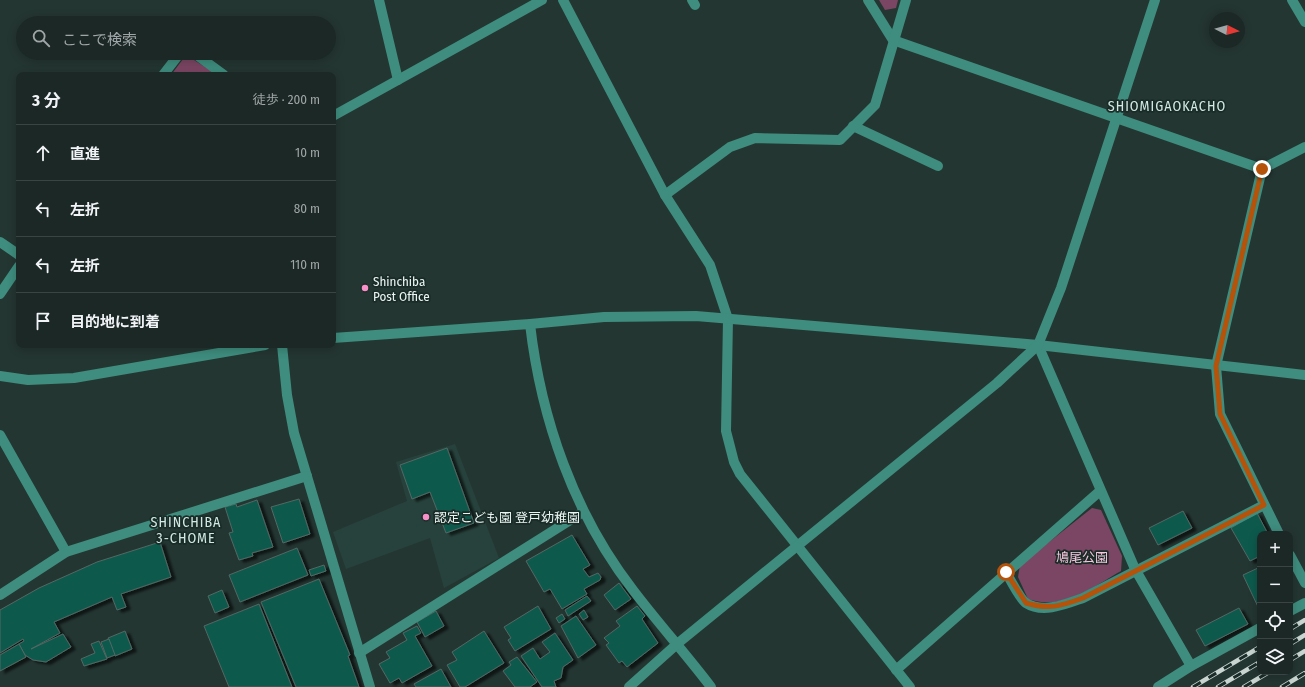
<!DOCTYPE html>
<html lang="ja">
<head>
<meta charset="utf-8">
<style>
	body { margin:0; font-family:"Fira Sans Condensed","Noto Sans JP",sans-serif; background:#24302e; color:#f1f3f6 }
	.controls { position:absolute; right:12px; bottom:12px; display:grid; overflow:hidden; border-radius:8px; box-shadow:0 2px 10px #0003 }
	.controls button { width:36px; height:36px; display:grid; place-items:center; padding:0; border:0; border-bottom:1px solid #394443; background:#1b2826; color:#f1f3f6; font:20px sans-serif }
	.compass { position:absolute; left:1209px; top:12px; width:36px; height:36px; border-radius:50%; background:#1b2826; box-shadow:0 2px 10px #0003; rotate:96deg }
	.stop { position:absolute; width:12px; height:12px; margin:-9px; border:3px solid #b45309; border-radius:50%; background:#fff }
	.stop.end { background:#b45309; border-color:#fff; box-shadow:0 1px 4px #0008 }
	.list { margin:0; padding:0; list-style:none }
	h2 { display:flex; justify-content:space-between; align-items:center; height:52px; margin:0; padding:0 16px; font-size:17px }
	h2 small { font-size:13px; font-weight:400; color:#a0a6a7 }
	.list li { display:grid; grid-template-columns:26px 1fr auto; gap:12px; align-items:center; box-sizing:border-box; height:56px; padding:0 16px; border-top:1px solid #394443 }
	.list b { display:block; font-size:15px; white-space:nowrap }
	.list em { font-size:13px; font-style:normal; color:#a0a6a7 }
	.icon { flex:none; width:22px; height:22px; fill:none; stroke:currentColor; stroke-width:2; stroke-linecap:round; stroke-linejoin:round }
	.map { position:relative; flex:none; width:1305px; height:687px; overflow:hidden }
	.search { position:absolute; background:#1b2826; box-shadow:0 2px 10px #0003; left:16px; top:16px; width:320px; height:44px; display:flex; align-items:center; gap:10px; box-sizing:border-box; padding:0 14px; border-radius:22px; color:#a0a6a7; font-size:15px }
	.panel { position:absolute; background:#1b2826; box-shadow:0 2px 10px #0003; left:16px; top:72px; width:320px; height:276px; border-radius:8px }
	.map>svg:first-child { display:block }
	.built { fill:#27423c }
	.green { fill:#7b4663 }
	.building { fill:#0d5a4e; stroke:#546763; filter:url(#shadow) }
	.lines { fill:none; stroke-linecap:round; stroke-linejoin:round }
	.minor { stroke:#3e8d7e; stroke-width:10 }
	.rail-casing { stroke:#c8d5d1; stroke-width:4.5 }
	.rail { stroke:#1a2c28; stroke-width:3; stroke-dasharray:9; stroke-linecap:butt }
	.route { stroke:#b45309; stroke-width:5 }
	.poi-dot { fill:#f98fc9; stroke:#1a2c28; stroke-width:1.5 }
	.labels { text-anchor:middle; stroke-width:3.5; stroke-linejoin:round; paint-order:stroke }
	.poi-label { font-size:13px; fill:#eaf5f2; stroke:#1a2c28; text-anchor:start }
	.park-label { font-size:13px; fill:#f5c6dd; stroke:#1a2c28 }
	.neighbourhood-label { font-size:14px; letter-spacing:1px; fill:#d2e8e3; stroke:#1a2c28 }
</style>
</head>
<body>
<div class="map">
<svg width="1305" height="687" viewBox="0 0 1305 687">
	<defs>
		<filter id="shadow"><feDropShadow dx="4.5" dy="2.5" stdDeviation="1" flood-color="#0009"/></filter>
	</defs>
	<rect width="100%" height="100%" fill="#243632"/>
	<polygon class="built" points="455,444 499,558 444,588 430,538 346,569 333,532 407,501 396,462"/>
	<g class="green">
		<polygon points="879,0 898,0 896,8 885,10"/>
		<polygon points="186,55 218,75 171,75"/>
		<path d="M1092,508L1101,510L1122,556L1121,571C1091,588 1064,611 1028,599L1018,577L1020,565Z"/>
	</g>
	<g class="building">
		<polygon points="447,448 474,523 446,533 430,492 412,499 400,465"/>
		<polygon points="299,499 310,534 283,543 271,507"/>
		<polygon points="257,500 273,547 252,553 253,556 239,560 229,533 233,532 225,507 236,504 237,507"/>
		<polygon points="1183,511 1192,528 1158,545 1149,528"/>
		<polygon points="1257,513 1268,534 1260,534 1260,556 1250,561 1231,528"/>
		<polygon points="572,535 590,565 583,569 589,577 598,573 601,577 600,580 584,589 587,594 562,609 550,589 544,592 526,561"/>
		<polygon points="160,542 171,577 121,594 126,607 117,610 112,597 54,622 60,633 31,649 63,634 71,647 46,662 33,660 25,655 19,644 24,641 23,639 0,653 0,610 39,588 97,562"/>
		<polygon points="297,548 308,575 240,602 229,575"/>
		<polygon points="324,565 326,571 311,576 309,570"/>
		<polygon points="1260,567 1260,611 1243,575"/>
		<polygon points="319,579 350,655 348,656 359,687 296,687 261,602"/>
		<polygon points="619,583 631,599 615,610 604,595"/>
		<polygon points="222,590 229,607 215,613 208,596"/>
		<polygon points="587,596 591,601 568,616 565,610"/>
		<polygon points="259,604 292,687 229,687 204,626"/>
		<polygon points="538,606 551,629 515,651 508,640 511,638 504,627"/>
		<polygon points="637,606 645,616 642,619 658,643 627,667 622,661 619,663 606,645 609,643 604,638 620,626 616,621"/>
		<polygon points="1239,608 1248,624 1205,646 1196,630"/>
		<polygon points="584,610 588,617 583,620 579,614"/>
		<polygon points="436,611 444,626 425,637 417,622"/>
		<polygon points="562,614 565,619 559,623 556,618"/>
		<polygon points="576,616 596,645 578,658 561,626"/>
		<polygon points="417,626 421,633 415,636 432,666 402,683 399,678 390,683 379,664 390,658 386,652 407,640 403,633"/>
		<polygon points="125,631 132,649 115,656 108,638"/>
		<polygon points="484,631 504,663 465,687 460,687 447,665 457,660 452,652"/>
		<polygon points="555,633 573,660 563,667 561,678 554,681 556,687 542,687 521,656 533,648 540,659 550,652 542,642"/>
		<polygon points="109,639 115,655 107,658 101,642"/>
		<polygon points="99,641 107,659 84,666 81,659 95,653 91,644"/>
		<polygon points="19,644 26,657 0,671 0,655"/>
		<polygon points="517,657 537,682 530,687 515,687 503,671 511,665 509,662"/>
		<polygon points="441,669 451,687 416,687 414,684"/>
	</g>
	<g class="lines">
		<g class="minor">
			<polyline points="379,0 398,80"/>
			<polyline points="563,0 665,195 710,265 728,319 726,431 734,462 740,474 910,687"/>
			<polyline points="692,0 695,5"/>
			<polyline points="868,0 893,40 1262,169"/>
			<polyline points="1292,0 1305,22"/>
			<polyline points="194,53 224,75"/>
			<polyline points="163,75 180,53"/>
			<polyline points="333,116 542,0"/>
			<polyline points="853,126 938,166"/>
			<polyline points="665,195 730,147 755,138 840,140 875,105 906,0"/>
			<polyline points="0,242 19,255"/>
			<polyline points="0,294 19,266"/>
			<path d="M530,324C541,419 574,514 633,590C658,623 686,654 711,687"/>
			<polyline points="333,338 530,324 604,317 696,316 1038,345 1305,375"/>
			<polyline points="282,345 287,395 294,433 370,687"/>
			<polyline points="1038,345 1135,569 1191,666"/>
			<polyline points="0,376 28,380 74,378 265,345"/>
			<polyline points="0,435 66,552"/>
			<polyline points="1279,534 1220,414 1216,366 1262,169 1305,147"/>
			<polyline points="1290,555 1305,583"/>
			<path d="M1006,572C1010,579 1020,599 1026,603C1043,614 1066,604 1083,598L1264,505"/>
			<polyline points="0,595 66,552 307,476"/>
			<polyline points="1290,611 1305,603"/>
			<polyline points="359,653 583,512"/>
			<polyline points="896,670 1100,491"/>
			<polyline points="629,687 677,644 997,383 1038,345 1061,288 1155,0"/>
			<polyline points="1158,687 1191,666 1260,628"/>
		</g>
		<defs>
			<g id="rail">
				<polyline points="1290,629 1305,620"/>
				<polyline points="1290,644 1305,635"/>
				<polyline points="1290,660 1305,651"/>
				<polyline points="1193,687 1260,647"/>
				<polyline points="1218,687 1260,662"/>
				<polyline points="1244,687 1269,672"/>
				<polyline points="1282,687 1305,673"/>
			</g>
		</defs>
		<use href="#rail" class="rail-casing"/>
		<use href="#rail" class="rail"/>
	</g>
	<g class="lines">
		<path class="route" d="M1006,572L1026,603C1049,610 1061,606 1083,598L1264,505L1220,414L1216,366L1262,169"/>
	</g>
	<g class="poi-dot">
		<circle cx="365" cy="288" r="4"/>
		<circle cx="426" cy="517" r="4"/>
	</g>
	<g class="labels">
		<g class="poi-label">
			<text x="373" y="286">Shinchiba<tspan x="373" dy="15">Post Office</tspan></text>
			<text x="434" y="522">認定こども園 登戸幼稚園</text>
		</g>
		<g class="park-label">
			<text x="1082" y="562">鳩尾公園</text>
		</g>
		<g class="neighbourhood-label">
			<text x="1167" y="111">SHIOMIGAOKACHO</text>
			<text x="186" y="527">SHINCHIBA<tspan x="186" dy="16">3-CHOME</tspan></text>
		</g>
	</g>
</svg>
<div class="controls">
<button>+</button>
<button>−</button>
<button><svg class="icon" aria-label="locate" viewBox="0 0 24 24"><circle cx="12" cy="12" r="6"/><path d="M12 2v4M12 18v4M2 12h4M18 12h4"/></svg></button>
<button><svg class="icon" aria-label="layers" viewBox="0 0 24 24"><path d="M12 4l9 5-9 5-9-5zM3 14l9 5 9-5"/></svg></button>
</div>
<svg class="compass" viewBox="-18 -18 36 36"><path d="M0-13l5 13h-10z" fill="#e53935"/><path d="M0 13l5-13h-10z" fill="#a0a6a7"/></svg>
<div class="stop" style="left:1006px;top:572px"></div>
<div class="stop end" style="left:1262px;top:169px"></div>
<div class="search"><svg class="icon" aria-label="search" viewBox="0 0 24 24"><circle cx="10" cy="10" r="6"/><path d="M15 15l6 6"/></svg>ここで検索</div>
<section class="panel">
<h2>3 分<small>徒歩 · 200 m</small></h2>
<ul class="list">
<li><svg class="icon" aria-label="ahead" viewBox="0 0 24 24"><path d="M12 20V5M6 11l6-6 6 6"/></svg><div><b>直進</b></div><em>10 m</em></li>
<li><svg class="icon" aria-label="left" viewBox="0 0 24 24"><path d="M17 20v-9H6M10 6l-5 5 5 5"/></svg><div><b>左折</b></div><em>80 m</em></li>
<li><svg class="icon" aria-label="left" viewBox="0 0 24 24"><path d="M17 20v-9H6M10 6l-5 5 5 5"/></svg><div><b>左折</b></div><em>110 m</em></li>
<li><svg class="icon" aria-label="arrive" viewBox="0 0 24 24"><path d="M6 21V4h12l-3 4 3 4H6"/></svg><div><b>目的地に到着</b></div></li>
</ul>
</section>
</div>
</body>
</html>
